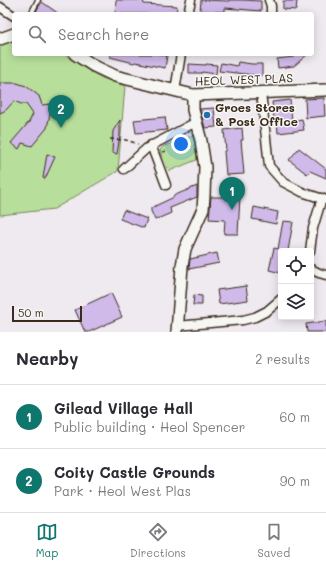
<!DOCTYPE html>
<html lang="en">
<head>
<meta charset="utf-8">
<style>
	body { margin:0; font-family:Mali,sans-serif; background:#f7f7f7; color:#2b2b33 }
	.controls { position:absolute; right:12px; bottom:12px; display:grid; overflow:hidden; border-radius:4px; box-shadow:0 2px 10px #0003 }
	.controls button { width:36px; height:36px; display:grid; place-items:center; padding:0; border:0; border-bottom:1px solid #e1e1e2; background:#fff; color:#2b2b33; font:20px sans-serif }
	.scale { position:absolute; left:12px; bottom:10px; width:70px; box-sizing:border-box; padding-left:4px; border:2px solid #3b2a1e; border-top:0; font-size:11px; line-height:14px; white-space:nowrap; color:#3b2a1e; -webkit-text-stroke:3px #f6f6f2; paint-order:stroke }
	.you { position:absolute; left:181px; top:144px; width:14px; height:14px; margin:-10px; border:3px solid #fff; border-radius:50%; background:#1a73e8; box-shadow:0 0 0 6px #1a73e833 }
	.badge { display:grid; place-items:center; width:26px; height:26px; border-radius:50%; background:#0f766e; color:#fff; font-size:13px; font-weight:700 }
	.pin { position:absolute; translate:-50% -33px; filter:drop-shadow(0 1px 2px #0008) }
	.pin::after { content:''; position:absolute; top:21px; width:14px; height:12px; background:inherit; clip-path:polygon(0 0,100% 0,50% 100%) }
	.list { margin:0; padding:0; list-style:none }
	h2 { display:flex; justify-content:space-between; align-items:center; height:52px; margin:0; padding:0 16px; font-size:17px }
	h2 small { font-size:13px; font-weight:400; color:#7c7c81 }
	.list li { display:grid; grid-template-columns:26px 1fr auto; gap:12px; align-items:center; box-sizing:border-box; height:64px; padding:0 16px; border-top:1px solid #e1e1e2 }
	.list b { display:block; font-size:15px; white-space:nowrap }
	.list p { margin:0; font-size:13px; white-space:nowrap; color:#7c7c81 }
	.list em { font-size:13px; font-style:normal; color:#7c7c81 }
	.icon { flex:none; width:22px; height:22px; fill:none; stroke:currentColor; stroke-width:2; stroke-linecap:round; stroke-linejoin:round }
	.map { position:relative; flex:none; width:326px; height:332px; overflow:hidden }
	.search { position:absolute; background:#fff; box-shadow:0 2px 10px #0003; left:12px; right:12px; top:12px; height:44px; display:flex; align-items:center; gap:10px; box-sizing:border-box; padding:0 14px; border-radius:4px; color:#7c7c81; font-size:15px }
	.sheet { height:180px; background:#fff }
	nav { display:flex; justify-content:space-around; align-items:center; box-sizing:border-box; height:56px; border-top:1px solid #e1e1e2; background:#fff; font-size:11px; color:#7c7c81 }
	nav a { display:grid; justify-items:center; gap:2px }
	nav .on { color:#0f766e }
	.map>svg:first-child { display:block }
	.green { fill:#b7df9b; stroke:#79845c }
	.building { fill:#d0baea; stroke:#3b2a1e }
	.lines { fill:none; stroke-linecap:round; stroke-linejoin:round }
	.service-casing { stroke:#3b2a1e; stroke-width:7 }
	.minor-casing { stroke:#3b2a1e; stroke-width:11 }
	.tertiary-casing { stroke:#3b2a1e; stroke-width:14 }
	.path { stroke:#3b2a1e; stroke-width:1.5; stroke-dasharray:4 3; stroke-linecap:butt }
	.service { stroke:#f6f6f2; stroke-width:4 }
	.minor { stroke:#f6f6f2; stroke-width:8 }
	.tertiary { stroke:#f6f6f2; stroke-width:11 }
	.poi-dot { fill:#1f6fb2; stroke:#f6f6f2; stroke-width:1.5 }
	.labels { text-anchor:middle; stroke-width:3; stroke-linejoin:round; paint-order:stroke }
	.street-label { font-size:12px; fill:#3b2a1e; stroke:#f6f6f2 }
	.poi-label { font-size:12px; font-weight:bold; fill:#3b2a1e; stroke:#f6f6f2; text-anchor:start }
</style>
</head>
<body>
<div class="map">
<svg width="326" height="332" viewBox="0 0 326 332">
	<rect width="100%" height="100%" fill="#eeeaf0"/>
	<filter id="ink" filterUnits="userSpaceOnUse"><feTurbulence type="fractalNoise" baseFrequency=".025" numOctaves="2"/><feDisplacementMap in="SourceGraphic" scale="8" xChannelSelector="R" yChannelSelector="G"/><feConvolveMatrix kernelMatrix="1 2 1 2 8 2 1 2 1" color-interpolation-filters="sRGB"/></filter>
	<g filter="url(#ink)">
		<g class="green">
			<polygon points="10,42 14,42 14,54 64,54 86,69 102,78 125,86 118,171 54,209 0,215 0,45"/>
			<polygon points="195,135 204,157 169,171 161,154 160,150 164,146"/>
		</g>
		<g class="building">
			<polygon points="116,0 143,0 144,4 177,6 176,14 115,14"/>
			<polygon points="201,0 229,1 229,0 242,0 261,1 261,11 225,8 225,12 200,11"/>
			<polygon points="283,1 297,1 296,10 283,9"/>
			<polygon points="42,2 59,14 41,14 36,11"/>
			<polygon points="110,54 158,54 167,56 165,68 135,62 134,63 110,57"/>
			<polygon points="291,54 308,54 294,66 278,68 277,59 294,57"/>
			<polygon points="238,62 252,64 262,64 262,76 219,71 221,63 237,66"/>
			<polygon points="189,64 206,65 206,64 217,65 216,74 202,72 202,73 189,73"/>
			<polygon points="0,83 17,83 26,86 39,96 42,105 52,104 47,128 32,146 22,143 19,149 11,143 29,122 33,114 26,104 21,104 14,101 6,110 0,113"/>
			<polygon points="324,98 325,116 306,118 305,99"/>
			<polygon points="290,100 292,121 302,119 304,130 278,133 277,119 274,120 272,102"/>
			<polygon points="214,108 216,127 205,128 200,109"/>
			<polygon points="165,117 167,130 136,133 134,120"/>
			<polygon points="120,120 120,135 117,154 112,153 113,131"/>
			<polygon points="242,128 243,140 241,140 244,174 226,175 224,151 226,150 224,130"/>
			<polygon points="299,148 326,169 326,178 310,171 307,174 289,160"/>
			<polygon points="47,154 55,157 45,179 43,178"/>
			<polygon points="197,186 197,197 170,208 171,213 155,220 151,211 151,208 174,197 173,196"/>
			<polygon points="227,195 240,196 238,234 224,234 225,220 209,219 211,197 227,197"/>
			<polygon points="254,207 278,212 276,224 252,219"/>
			<polygon points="124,210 147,219 144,228 120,219"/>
			<polygon points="283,221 293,222 288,251 281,251 281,273 269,270 274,248 278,249"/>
			<polygon points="217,253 219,263 189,269 190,259"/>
			<polygon points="246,286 248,300 219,304 217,290"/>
			<polygon points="111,293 122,317 89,332 85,332 75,310"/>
			<polygon points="194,295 202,296 202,305 193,305"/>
			<polygon points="326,321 326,332 307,332 306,324"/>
		</g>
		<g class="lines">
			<defs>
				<polyline id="service" points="31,14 38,0"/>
				<g id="minor">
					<polyline points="269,0 271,6 271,14"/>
					<polyline points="0,7 14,16"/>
					<polyline points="188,14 191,0"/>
					<polyline points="175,91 181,54"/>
					<polyline points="261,92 269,166 283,182 302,192 326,200"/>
					<polyline points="151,145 166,185"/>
					<polyline points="124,169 147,148 196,122"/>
					<polyline points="310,251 313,228 322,198"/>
					<polyline points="311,269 319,273 326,275"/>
					<polyline points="177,326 243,320 255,317 267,311 281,299"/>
				</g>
				<g id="tertiary">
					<polyline points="0,39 14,34"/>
					<polyline points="75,54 94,66 115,76 193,95 326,90"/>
					<polyline points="177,332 182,266 185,249 203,209 204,195 205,167 201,141 193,110 193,95"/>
				</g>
			</defs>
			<use href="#service" class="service-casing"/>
			<use href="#minor" class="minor-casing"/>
			<use href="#tertiary" class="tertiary-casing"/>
			<g class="path">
				<polyline points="110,139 126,140 138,144"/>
				<polyline points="162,152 167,151"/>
			</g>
			<use href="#service" class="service"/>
			<use href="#minor" class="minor"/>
			<use href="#tertiary" class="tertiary"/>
		</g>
	</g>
	<circle class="poi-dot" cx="207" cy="115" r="4"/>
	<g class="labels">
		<g class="street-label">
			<text transform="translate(244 80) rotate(-2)" y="4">HEOL WEST PLAS</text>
		</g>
		<g class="poi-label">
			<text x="215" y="112">Groes Stores<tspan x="215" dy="14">&amp; Post Office</tspan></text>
		</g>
	</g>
</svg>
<div class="controls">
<button><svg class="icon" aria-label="locate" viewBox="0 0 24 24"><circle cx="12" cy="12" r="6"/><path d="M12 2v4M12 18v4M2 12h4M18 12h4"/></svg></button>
<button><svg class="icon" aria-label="layers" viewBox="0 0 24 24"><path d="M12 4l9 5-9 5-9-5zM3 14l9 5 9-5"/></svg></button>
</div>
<div class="scale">50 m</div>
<div class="you"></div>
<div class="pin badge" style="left:232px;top:210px">1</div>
<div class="pin badge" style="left:61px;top:128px">2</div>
<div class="search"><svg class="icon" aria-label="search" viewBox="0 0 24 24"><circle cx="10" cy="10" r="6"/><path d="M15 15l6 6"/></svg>Search here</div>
</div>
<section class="sheet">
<h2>Nearby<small>2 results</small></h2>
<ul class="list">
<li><span class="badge">1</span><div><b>Gilead Village Hall</b><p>Public building · Heol Spencer</p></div><em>60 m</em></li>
<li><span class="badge">2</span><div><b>Coity Castle Grounds</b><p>Park · Heol West Plas</p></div><em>90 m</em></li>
</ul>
</section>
<nav>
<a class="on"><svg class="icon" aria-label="map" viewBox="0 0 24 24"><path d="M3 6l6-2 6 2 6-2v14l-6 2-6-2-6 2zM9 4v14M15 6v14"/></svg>Map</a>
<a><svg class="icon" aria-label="directions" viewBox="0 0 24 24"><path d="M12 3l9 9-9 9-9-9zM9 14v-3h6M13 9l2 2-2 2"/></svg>Directions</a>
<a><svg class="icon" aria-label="saved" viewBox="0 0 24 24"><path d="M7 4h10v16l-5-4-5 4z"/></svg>Saved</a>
</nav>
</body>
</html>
